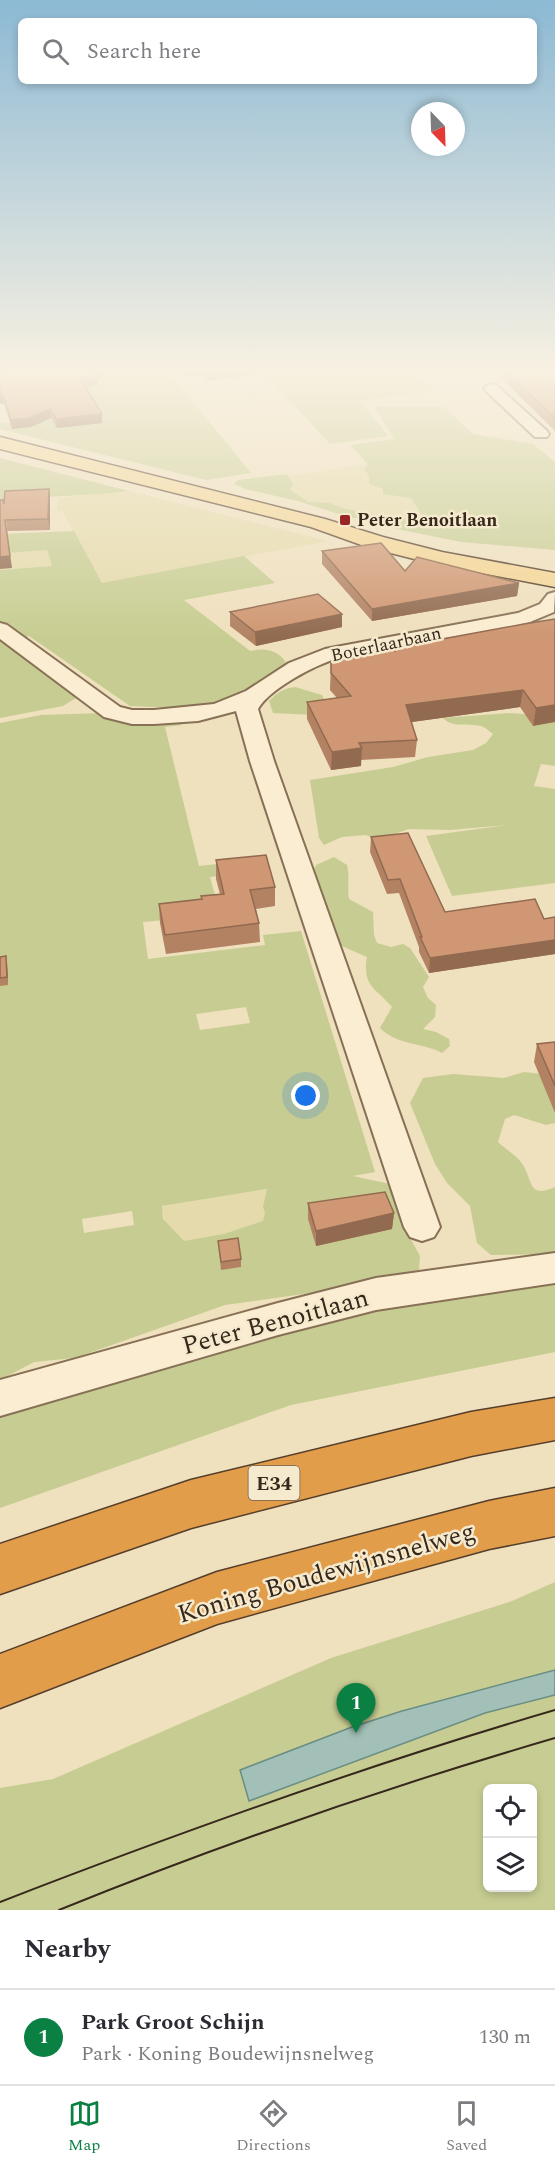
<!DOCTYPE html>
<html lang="en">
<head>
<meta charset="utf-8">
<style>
	body { margin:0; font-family:Spectral,serif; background:#f7f7f7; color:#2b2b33 }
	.controls { position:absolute; right:18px; bottom:18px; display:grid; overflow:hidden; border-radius:9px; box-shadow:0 3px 9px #0003 }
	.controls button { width:54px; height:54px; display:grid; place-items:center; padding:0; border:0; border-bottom:2px solid #e1e1e2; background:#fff; color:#2b2b33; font:30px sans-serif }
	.compass { position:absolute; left:411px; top:102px; width:54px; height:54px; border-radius:50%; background:#fff; box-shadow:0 3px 9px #0003; rotate:157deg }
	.you { position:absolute; left:306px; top:1096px; width:21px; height:21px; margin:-15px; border:4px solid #fff; border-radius:50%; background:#1a73e8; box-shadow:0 0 0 9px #1a73e833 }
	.badge { display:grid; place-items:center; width:39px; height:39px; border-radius:50%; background:#0b8043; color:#fff; font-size:20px; font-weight:700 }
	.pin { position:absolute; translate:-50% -50px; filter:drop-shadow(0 2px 3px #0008) }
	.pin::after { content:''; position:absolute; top:32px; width:21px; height:18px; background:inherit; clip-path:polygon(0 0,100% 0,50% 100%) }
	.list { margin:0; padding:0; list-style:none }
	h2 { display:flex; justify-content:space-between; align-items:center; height:78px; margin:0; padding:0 24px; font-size:26px }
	h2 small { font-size:20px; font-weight:400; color:#7c7c81 }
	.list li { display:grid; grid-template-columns:39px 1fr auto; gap:18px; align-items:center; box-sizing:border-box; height:96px; padding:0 24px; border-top:2px solid #e1e1e2 }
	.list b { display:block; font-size:22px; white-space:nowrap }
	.list p { margin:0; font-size:20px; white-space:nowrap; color:#7c7c81 }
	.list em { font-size:20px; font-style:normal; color:#7c7c81 }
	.icon { flex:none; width:33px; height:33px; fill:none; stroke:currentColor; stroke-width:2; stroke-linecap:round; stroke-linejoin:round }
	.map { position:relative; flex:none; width:555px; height:1910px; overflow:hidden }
	.search { position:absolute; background:#fff; box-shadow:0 3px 9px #0003; left:18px; right:18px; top:18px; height:66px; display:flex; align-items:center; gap:15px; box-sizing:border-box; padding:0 21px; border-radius:9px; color:#7c7c81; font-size:22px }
	.sheet { height:174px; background:#fff }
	nav { display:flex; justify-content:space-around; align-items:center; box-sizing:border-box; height:84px; border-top:2px solid #e1e1e2; background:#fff; font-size:16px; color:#7c7c81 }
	nav a { display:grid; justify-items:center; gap:3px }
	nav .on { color:#0b8043 }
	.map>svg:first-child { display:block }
	.farmland { fill:#e5daab }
	.green { fill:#c7cd92; fill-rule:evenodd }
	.water { fill:#a2c0b7; stroke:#698e84; stroke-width:1.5 }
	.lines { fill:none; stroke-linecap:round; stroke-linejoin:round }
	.minor-casing { stroke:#887056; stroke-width:4 }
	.major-casing { stroke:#553e2b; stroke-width:3 }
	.highway-casing { stroke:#553e2b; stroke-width:3 }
	.minor { fill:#faedd1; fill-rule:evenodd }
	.major { fill:#f4d594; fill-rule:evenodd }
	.highway { fill:#e29d4b; fill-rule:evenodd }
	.tram { stroke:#37281c; stroke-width:2 }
	.wall { fill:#b28263 }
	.shaded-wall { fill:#916a50 }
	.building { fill:#cf9773; stroke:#916a50; stroke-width:1.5 }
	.poi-dot { fill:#992527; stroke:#f6eace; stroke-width:2 }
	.labels { text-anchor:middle; stroke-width:5; stroke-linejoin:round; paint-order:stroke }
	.far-poi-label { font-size:18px; font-weight:bold; fill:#37281c; stroke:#f6eace; text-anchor:start }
	.far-street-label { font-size:18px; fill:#37281c; stroke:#f6eace }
	.shield { fill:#f6eace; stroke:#706251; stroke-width:1.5 }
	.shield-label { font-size:20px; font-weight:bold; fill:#37281c }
	.near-street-label { font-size:26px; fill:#37281c; stroke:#f6eace }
</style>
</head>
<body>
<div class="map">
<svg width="555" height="1910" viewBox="0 0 555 1910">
	<rect width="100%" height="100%" fill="#efe0be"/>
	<g class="farmland">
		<polygon points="368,464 431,511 420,527 305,502 285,489 283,477"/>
		<polygon points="129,491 328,541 102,583 62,511 57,511 58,498"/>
		<polygon points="47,550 52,566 0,570 0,553"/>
		<polygon points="268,1189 277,1226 168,1246 162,1206"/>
	</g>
	<g class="green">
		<polygon points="0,371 168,371 251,473 206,480 0,429 0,423 69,415"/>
		<polygon points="262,371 407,371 435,390 360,401 388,436 330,444"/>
		<polygon points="374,406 444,407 473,434 533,444 555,462 555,550 461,542 387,527 365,518 351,518 298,501 245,489 234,484 238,480 287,474 293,484 290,490 308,502 330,503 342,508 399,519 420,519 422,515 411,498 383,494 383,489 369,484 369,476 364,469 368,464 350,445 394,439"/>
		<path d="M0,458L129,491C88,497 43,494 3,503L0,507Z"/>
		<path d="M74,531L102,583L244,556L275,583L184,600L250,651C266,647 282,651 288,667L226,703L173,708L130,706L29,636L22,638L0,623V570L52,566L47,550L6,553L0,534Z"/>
		<polygon points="0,635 75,693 76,698 63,706 0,718"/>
		<path d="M295,687L322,695L327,705L315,715L273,713L269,701C278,692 282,689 295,687Z"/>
		<path d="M102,713L180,720L182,725L165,727L199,866L245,861L248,873L210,877L219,910L198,917L143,922L148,959L265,945L263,935L301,931L375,1172L353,1176L390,1184L401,1204L407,1232L420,1256L419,1270L339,1289L225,1305L75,1358L34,1362L0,1380V723L41,715ZM246,1007L250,1023L200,1030L196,1014ZM267,1189L263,1207L265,1213L263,1221L224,1234L184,1241L163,1219L162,1206ZM132,1211L134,1225L84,1233L82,1219Z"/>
		<path d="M509,713L524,714L555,722V766L541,764L534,786L555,789V883L452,896L426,836L507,825L450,830L409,829L380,839L365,835L342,837L324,845L319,838L310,780L393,767L428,757L473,750L486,743L493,734C489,731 485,727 481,726C469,723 452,728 443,718Z"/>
		<path d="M334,857L347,865C350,877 347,886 349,899L373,912L374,935L377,943L391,947L403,944L410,948L429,977L423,987L428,998L436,1005L435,1017L423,1029L436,1032L449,1039L450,1046L442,1053C422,1042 398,1046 380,1028L392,1007C376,988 362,987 367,957L337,944L312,875L316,865Z"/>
		<path d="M524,1072L542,1074L555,1081V1123L546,1125L514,1115L505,1119L498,1142C505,1149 518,1156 523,1165C533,1181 528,1199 555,1187V1254L491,1255L477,1243L470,1206L447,1183L435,1164L410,1103L423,1078L453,1074L504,1078Z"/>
		<polygon points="555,1283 555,1352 291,1405 0,1508 0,1416 187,1357 387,1304"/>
		<path d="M555,1582V1910H0V1788L53,1779L331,1658L512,1601ZM488,1788H532V1888H488Z"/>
	</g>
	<polygon class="water" points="555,1670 555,1695 485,1713 249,1801 240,1770 352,1727 402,1711"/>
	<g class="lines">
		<defs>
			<g id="minor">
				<polygon points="491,384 496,385 547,431 549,434 547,437 535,437 486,391 484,388"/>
				<path d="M555,592L554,612L530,622C467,638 401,641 339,658C316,664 269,689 258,709L274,761L440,1227L434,1237L422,1241L410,1237L404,1227L250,761L236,711L198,721L154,724H132L104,717L0,639V623L7,625L120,707L132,710H154L214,704L246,691L289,663L325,649L518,613L540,604L548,594Z"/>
				<polygon points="555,1253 555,1283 376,1310 278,1335 0,1416 0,1380 278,1303 376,1278"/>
			</g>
			<polygon id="major" points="0,437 325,519 383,537 442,552 555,573 555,587 434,564 367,547 311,527 0,449"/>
			<g id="highway">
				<polygon points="555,1398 555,1440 471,1456 191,1528 0,1594 0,1544 191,1480 471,1412"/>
				<polygon points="555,1488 555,1536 489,1549 217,1624 0,1708 0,1654 217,1572 489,1501"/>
			</g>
		</defs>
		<use href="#minor" class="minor-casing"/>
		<use href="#major" class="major-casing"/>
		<use href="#highway" class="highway-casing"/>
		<use href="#minor" class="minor"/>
		<use href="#major" class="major"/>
		<use href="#highway" class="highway"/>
		<g class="tram">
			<path d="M0,1902C183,1831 367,1765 555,1710"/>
			<path d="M59,1910C222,1844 387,1787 555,1738"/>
		</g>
	</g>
	<g class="wall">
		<polygon points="0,371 101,380 98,380 98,385 85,386 102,423 57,428 51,418 31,427 12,429 4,404 0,404"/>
		<polygon points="181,371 258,371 258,374 207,381 203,375 187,377"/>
		<polygon points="498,371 555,371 555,431 498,375"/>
		<polygon points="49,489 50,500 50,530 7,531 12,568 4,504"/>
		<polygon points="322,551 405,571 519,583 517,596 372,621 322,564"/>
		<polygon points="230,612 342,627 256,646 230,626"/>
		<polygon points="555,619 533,726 520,707 411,722 417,740 415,757 361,760 361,766 331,770 307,719 307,702 337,698 330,690 331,661 395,651"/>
		<polygon points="371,837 445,912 544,919 555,917 555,954 429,973 419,952 419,947 399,893 387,894 370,852"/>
		<polygon points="216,860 275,887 275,906 256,909 259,923 260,942 166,954 160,923 159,904 201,899 201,896 220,894 216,879"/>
		<polygon points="6,956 7,964 8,985 0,986 0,957"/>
		<polygon points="555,1042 555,1113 534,1062 537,1044"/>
		<polygon points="308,1203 394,1213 392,1229 316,1246 308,1219"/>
		<polygon points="218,1241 241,1259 241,1267 221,1270"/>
	</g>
	<g class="shaded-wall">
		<polygon points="100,371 101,380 98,380 98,385 81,387 80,378 94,372"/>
		<polygon points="186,371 203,371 203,375 187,377"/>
		<polygon points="219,371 258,371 258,374 207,381 207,372"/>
		<polygon points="0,395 3,395 4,404 0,404"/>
		<polygon points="50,409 51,418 31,427 12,429 11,420"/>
		<polygon points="102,414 102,423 57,428 56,419"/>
		<polygon points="49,489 50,500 50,530 48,519"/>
		<polygon points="5,520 12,568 0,569 0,557"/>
		<polygon points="519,583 517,596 372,621 372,609"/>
		<polygon points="342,614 342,627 256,646 255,632"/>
		<polygon points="523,690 520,707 405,723 406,705"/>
		<polygon points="555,705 555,722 533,726 536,708"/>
		<polygon points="362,748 361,766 331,770 332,752"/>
		<polygon points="555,940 555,954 429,973 430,958"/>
		<polygon points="6,956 7,964 8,985 7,977"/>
		<polygon points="394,1213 392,1229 316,1246 316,1231"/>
	</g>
	<g class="building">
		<polygon points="0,371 100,371 94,372 97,376 80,378 102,414 56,419 50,409 30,418 11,420 3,395 0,395"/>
		<polygon points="505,371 555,371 555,418"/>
		<polygon points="49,489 48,519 5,520 10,556 0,557 0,500 3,500 4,504 5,491"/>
		<polygon points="381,543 405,571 417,557 519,583 372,609 322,551"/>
		<polygon points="318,594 342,614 255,632 230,612"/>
		<polygon points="555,619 555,705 536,708 523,690 406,705 417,740 359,743 362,748 332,752 307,702 351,696 331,673 331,661 391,648 395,651 399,647 524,624"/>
		<polygon points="408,833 445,912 535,899 544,919 555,917 555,940 430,958 420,937 422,937 400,879 388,880 371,837"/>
		<polygon points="266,855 275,887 250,890 259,923 165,935 159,904 202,899 201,896 224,894 216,860"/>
		<polygon points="6,956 7,977 0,978 0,957"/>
		<polygon points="555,1042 555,1086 537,1044"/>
		<polygon points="385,1192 394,1213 316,1231 308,1203"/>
		<polygon points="238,1238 241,1259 221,1262 218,1241"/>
	</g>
	<linearGradient id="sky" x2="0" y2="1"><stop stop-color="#8cb9d4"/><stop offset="0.58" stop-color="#f8f1e2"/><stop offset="1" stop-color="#f8f1e2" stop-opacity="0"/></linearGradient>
	<rect width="555" height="638" fill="url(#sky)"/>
	<rect class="poi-dot" x="339" y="514" width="12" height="12" rx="3"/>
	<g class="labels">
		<g class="far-poi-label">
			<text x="357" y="526">Peter Benoitlaan</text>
		</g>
		<g class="far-street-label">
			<text transform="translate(386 644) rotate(-12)" y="6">Boterlaarbaan</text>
		</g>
		<rect class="shield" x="248.5" y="1466" width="51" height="34" rx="4.5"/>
		<g class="shield-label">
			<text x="274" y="1490">E34</text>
		</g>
		<g class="near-street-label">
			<text transform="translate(275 1321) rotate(-15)" y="9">Peter Benoitlaan</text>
			<text transform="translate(326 1572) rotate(-16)" y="9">Koning Boudewijnsnelweg</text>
		</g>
	</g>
</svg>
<div class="controls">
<button><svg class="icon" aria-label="locate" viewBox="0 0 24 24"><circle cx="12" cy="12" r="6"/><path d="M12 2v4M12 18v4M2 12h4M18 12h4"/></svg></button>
<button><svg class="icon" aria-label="layers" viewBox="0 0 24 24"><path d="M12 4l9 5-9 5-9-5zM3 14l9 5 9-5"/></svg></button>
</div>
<svg class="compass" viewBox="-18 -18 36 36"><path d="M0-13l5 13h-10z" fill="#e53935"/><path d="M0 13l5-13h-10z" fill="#7c7c81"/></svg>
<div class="you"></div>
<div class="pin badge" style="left:356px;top:1733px">1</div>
<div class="search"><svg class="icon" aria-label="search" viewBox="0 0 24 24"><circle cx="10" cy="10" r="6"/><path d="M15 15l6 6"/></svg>Search here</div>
</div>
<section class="sheet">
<h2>Nearby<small></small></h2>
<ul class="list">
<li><span class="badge">1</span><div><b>Park Groot Schijn</b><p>Park · Koning Boudewijnsnelweg</p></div><em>130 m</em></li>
</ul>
</section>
<nav>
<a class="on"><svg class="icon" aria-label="map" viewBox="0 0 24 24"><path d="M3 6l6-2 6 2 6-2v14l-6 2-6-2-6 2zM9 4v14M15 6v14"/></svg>Map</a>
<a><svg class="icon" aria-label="directions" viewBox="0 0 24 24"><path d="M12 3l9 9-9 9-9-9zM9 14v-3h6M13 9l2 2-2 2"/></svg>Directions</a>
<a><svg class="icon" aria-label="saved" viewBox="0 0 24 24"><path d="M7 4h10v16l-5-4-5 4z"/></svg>Saved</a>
</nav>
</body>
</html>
